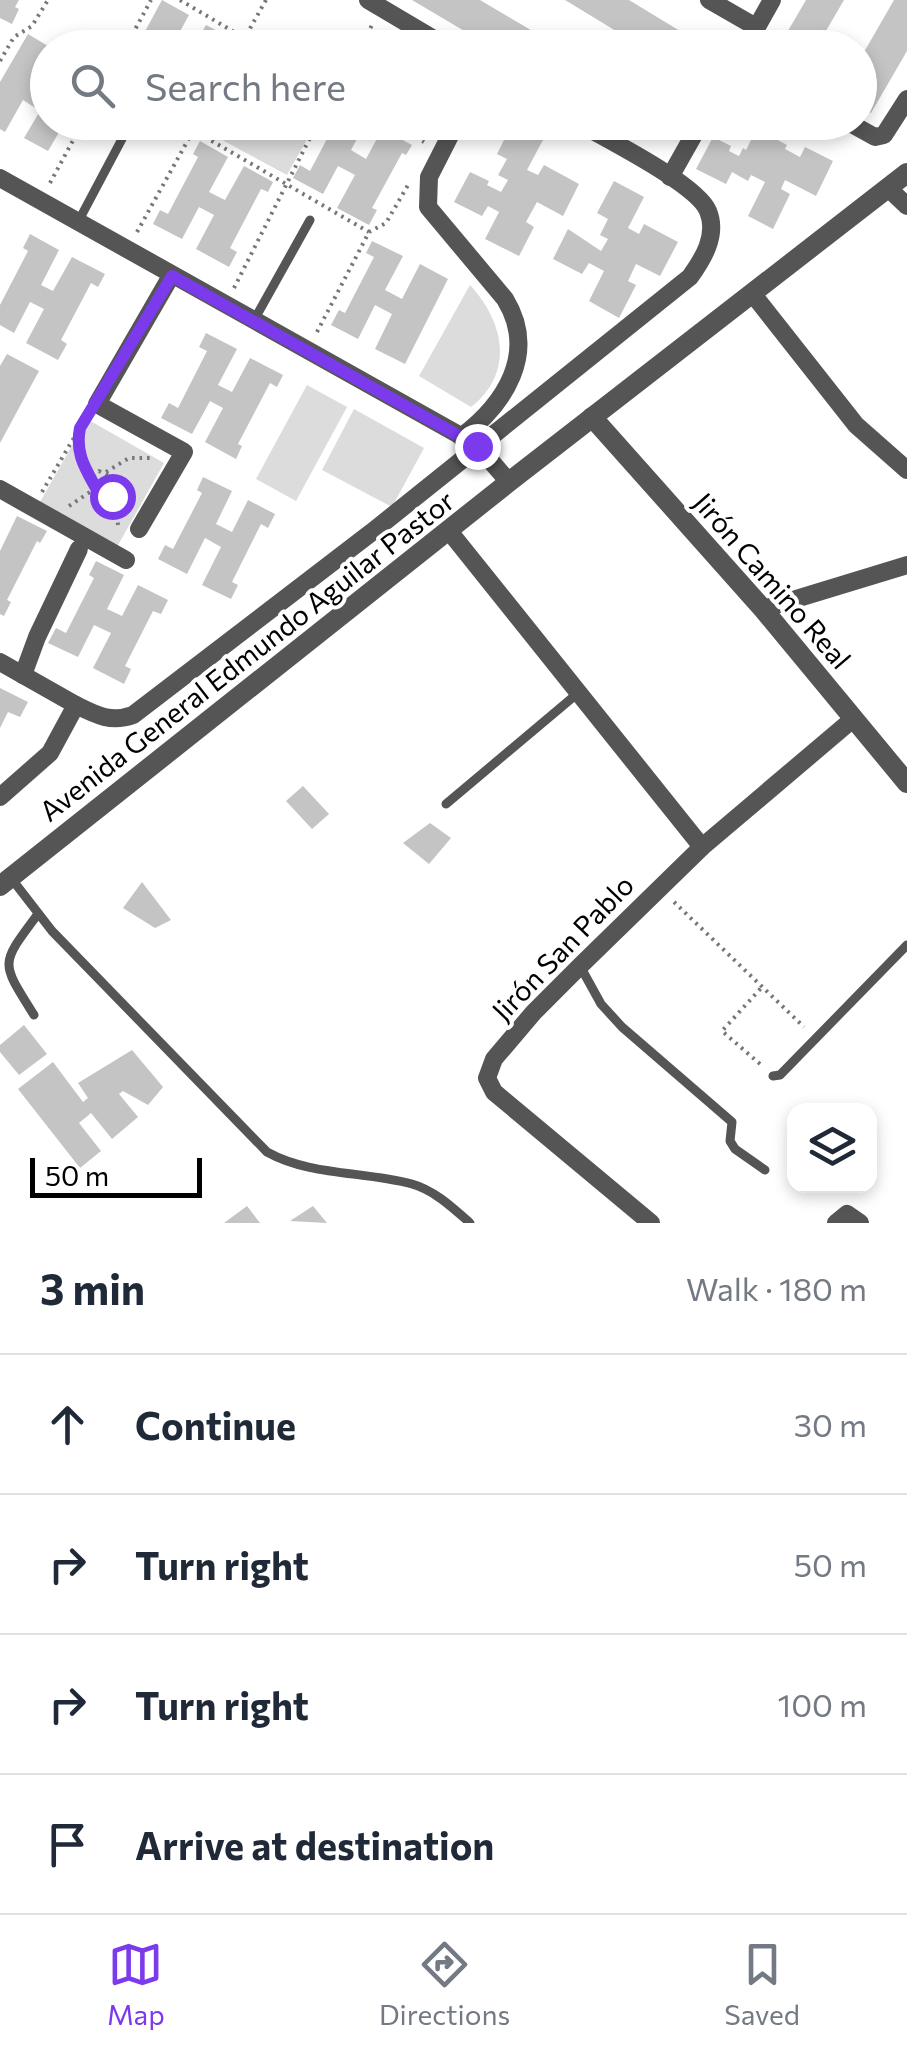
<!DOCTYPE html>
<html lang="en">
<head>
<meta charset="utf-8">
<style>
	body { margin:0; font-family:Commissioner,sans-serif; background:#f6f6f7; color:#1f2937 }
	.controls { position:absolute; right:30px; bottom:30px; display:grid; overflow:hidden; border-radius:20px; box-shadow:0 5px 15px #0003 }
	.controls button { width:90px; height:90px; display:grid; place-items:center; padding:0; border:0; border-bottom:2px solid #e0e1e3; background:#fff; color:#1f2937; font:50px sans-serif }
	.scale { position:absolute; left:30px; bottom:25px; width:172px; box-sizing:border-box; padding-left:10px; border:5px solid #000; border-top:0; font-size:28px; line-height:35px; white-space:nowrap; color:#000; -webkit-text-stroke:8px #fff; paint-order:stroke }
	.stop { position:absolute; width:30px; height:30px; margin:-22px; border:8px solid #7c3aed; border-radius:50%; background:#fff }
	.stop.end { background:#7c3aed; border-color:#fff; box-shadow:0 2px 10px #0008 }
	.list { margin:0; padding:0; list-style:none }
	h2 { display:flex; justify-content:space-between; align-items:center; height:130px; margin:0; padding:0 40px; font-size:42px }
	h2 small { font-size:32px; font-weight:400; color:#747a83 }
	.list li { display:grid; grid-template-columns:65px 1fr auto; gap:30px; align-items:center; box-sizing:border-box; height:140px; padding:0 40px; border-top:2px solid #e0e1e3 }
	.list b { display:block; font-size:38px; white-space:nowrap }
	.list em { font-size:32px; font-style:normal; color:#747a83 }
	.icon { flex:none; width:55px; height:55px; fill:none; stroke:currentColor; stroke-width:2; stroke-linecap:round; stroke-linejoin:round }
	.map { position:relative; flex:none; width:907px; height:1223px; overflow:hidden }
	.search { position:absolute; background:#fff; box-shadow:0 5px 15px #0003; left:30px; right:30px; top:30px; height:110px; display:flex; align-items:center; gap:25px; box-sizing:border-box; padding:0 35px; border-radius:55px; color:#747a83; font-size:38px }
	.sheet { height:690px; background:#fff }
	nav { display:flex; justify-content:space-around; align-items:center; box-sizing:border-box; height:140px; border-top:2px solid #e0e1e3; background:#fff; font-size:28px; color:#747a83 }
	nav a { display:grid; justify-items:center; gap:5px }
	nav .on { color:#7c3aed }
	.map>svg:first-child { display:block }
	.green { fill:#dcdcdc }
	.building { fill:#c4c4c4 }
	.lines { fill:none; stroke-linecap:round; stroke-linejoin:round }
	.path { stroke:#777; stroke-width:4; stroke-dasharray:2.5 5; stroke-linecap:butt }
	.service { stroke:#555; stroke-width:9 }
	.minor { stroke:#555; stroke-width:18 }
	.tertiary { stroke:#555; stroke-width:20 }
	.route { stroke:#7c3aed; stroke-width:12 }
	.labels { text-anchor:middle; stroke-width:8; stroke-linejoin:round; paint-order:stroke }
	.street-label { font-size:28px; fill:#000; stroke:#fff }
</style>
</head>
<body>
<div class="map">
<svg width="907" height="1223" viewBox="0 0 907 1223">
	<rect width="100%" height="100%" fill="#fff"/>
	<g class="green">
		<polygon points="220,123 220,122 316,123 287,175 213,135"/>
		<path d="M470,285C504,322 515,372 471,407L419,376Z"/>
		<polygon points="307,385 347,407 296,501 256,479"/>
		<polygon points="354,409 424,448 392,507 322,470"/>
		<polygon points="87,419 164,463 117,547 40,502"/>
	</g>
	<g class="building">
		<polygon points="0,0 19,0 15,7 19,9 12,24 0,18"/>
		<polygon points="162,0 189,15 171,48 136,48"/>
		<polygon points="412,0 480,0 561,48 493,48"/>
		<polygon points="565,0 629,0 708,48 644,48"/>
		<polygon points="806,0 844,0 816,48 778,48"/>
		<polygon points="894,0 907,0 907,51 871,113 860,107 860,59"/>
		<polygon points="206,25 233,39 229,48 193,48"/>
		<polygon points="28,34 48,46 31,79 48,89 48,122 65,122 48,151 24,138 40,111 23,100 5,132 0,129 0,82"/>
		<polygon points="336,122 366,122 351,150 366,159 382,129 412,145 406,155 402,153 372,208 377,210 369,225 337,208 355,175 338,166 323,194 293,178 300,165 310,171"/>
		<polygon points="513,122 544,138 527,170 538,175 544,165 579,184 563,216 537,202 526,222 534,227 519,256 485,239 499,212 488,206 482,216 454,202 470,172 489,181 487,185 501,192 508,180 498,175 507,159 497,154"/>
		<polygon points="746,122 786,122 779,136 776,134 774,138 787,145 785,149 800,157 805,147 833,161 816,196 785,180 781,189 790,194 773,229 748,216 765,182 751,175 748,181 732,172 726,184 696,169 713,137 731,146 729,151 739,156 743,148 746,150 751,140 740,135"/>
		<polygon points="200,141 228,157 209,192 225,200 244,166 273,182 268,192 261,189 230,248 237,252 229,267 196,249 214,215 199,207 182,239 153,224 160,210 168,214 198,157 193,154"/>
		<polygon points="614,181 644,197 628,228 639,234 644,224 678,242 660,276 636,264 628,281 636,285 619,318 589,301 604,271 589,263 582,274 553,259 568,229 601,251 608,239 600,235 608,219 597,213"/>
		<polygon points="30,234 59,250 41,285 53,291 72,257 105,274 98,287 91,283 61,340 67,344 58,360 26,343 44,309 30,302 14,333 0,325 0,305 28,251 23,248"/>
		<polygon points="372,241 403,256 385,290 402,299 420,264 448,279 405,364 375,349 392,314 375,305 358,339 331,325 339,310 345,313 374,257 366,253"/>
		<polygon points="206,333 237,349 218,385 232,392 250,358 283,375 277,387 270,383 238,444 242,446 236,459 205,442 223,408 210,401 192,434 161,418 169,403 178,408 207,351 199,347"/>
		<polygon points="7,354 39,371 0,443 0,366"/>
		<polygon points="203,477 232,491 216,524 232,532 248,500 275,514 268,528 261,524 232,582 238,585 231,599 202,585 221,547 205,538 187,574 158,559 165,545 173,549 202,493 197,490"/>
		<polygon points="17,516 47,531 40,543 37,541 7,600 11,602 4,616 0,614 0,551"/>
		<polygon points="96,561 124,575 107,609 122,616 138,585 168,600 161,614 153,611 125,666 131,669 124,684 93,668 111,633 94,625 78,657 48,643 56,628 66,633 94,578 89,575"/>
		<polygon points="0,688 28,702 20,717 8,712 0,728"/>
		<polygon points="303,786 329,814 312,829 286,801"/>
		<polygon points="430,823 451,838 429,864 403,843"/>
		<polygon points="142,882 171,920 155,928 123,908"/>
		<polygon points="24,1025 47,1054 19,1075 0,1052 0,1045"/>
		<polygon points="132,1050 163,1087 148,1105 123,1091 119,1094 138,1117 112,1139 91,1113 79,1123 101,1151 80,1168 18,1089 53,1062 83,1102 88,1098 78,1083"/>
		<polygon points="247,1206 260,1223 224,1223"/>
		<polygon points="313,1206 327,1223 290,1221"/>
	</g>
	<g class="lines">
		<g class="path">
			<polyline points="180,0 261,48"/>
			<polyline points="125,48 151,0"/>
			<polyline points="239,48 266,0"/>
			<polyline points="360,48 372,25"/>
			<polyline points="0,61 14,37 32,26 48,0"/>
			<polyline points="179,122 369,232"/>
			<polyline points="249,122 252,130 266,137 282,133 289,122"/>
			<polyline points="390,122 424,142"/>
			<polyline points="287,126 309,138"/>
			<polyline points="50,183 83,122"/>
			<polyline points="137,232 198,122"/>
			<polyline points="234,288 318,122"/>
			<polyline points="317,332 369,232 386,223 408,185"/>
			<path d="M79,433C76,453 84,481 101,489L110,482L109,476L99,471L91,478"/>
			<polyline points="106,472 129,458 152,458"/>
			<polyline points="107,487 115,506 118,525"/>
			<polyline points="42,492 85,419"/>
			<polyline points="69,506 96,488"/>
			<polyline points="674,902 804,1027"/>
			<polyline points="760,1064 722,1031 762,987"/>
		</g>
		<g class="service">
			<polyline points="78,222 131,122"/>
			<polyline points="253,322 310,220"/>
			<polyline points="446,804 578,693"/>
			<path d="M11,878L52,931L267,1152C310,1176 364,1171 412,1184C434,1190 453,1208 470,1223"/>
			<polyline points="580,966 601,1004 622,1027 732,1122 730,1141 735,1149 765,1170"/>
			<path d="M34,1015C0,961 0,965 38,914"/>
			<polyline points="773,1076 780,1075 907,945"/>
		</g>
		<g class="minor">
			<polyline points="368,0 449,48"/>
			<polyline points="709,0 756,27"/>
			<polyline points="745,48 772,0"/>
			<path d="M457,122L429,177L428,207L505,299C538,353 505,404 461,437"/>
			<polyline points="848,122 875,137 884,135 907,99"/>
			<polyline points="670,177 701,122"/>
			<polyline points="0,178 477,445 509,482"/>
			<polyline points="888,188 907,206"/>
			<polyline points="752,293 856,425 907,470"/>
			<polyline points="0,489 126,560"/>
			<polyline points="139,529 184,452 97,404 171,276"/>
			<polyline points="449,531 702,847"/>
			<polyline points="763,609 907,565"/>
			<polyline points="0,662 76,705"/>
			<polyline points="23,675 37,637 79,549"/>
			<path d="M0,797L50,753L76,705C96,715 111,723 133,715L372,532L690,277C703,259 718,235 708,211C697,184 606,139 577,122"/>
			<polyline points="651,1223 494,1092 487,1078 494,1059 534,1012 580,966 702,847 853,719"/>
			<polyline points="836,1223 847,1214 860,1223"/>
		</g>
		<g class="tertiary">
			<polyline points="592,417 763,609 907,783"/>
			<polyline points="0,886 509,482 907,173"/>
		</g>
	</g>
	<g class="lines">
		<path class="route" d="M112,496L106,487L96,488C85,468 75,453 80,428L172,276L477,446"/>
	</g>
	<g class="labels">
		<g class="street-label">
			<text transform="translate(772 581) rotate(49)" y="10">Jirón Camino Real</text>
			<text transform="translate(247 656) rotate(-38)" y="10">Avenida General Edmundo Aguilar Pastor</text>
			<text transform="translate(563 948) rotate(-46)" y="10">Jirón San Pablo</text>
		</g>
	</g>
</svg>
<div class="controls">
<button><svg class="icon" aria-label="layers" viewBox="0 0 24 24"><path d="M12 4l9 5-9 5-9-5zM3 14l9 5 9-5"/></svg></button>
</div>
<div class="scale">50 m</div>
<div class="stop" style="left:112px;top:496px"></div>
<div class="stop end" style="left:477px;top:446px"></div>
<div class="search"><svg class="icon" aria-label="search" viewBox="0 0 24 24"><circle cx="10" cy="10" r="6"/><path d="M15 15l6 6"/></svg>Search here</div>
</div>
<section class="sheet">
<h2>3 min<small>Walk · 180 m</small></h2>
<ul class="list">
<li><svg class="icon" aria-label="ahead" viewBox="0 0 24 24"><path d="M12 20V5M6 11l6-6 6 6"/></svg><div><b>Continue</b></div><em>30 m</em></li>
<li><svg class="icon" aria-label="right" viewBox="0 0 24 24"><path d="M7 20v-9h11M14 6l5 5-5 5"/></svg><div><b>Turn right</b></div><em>50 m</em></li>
<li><svg class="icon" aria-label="right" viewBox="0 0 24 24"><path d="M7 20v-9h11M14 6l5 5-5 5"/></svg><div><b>Turn right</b></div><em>100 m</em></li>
<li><svg class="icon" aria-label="arrive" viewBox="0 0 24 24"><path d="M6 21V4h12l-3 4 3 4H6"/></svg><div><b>Arrive at destination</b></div></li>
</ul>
</section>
<nav>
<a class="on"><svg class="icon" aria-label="map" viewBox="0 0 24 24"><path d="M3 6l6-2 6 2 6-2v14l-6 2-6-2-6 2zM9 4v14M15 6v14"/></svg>Map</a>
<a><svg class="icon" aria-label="directions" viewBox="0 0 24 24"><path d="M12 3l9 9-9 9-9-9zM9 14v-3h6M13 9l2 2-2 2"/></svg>Directions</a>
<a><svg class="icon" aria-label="saved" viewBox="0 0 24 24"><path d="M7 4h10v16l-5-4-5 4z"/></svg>Saved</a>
</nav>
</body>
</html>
